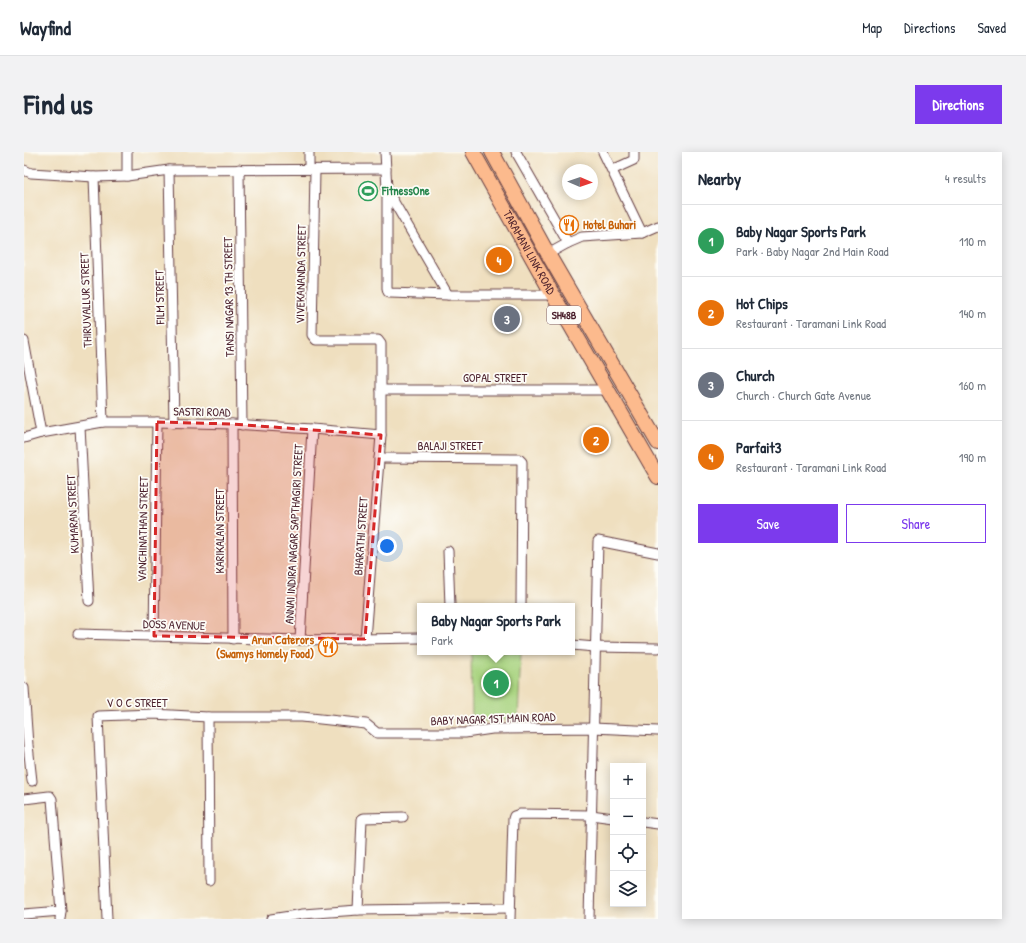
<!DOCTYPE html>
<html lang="en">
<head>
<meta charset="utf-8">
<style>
	body { margin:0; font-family:"Patrick Hand",sans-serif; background:#f2f2f3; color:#1f2937 }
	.controls { position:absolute; right:12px; bottom:12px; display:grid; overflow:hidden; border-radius:0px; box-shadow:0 2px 10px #0003 }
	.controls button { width:36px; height:36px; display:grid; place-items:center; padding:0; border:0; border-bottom:1px solid #e0e1e3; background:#fff; color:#1f2937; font:20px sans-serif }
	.compass { position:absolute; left:538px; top:12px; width:36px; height:36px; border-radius:50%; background:#fff; box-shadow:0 2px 10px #0003; rotate:92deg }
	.you { position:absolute; left:363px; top:394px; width:14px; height:14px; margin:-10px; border:3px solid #fff; border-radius:50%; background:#1a73e8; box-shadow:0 0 0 6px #1a73e833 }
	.badge { display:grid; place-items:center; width:26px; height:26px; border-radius:50%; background:#7c3aed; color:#fff; font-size:13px; font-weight:700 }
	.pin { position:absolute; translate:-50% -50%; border:2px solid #fff; box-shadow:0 1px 4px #0006 }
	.popup { position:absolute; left:393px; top:451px; width:158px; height:52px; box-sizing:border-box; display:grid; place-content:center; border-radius:0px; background:#fff; filter:drop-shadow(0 1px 3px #0005); font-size:13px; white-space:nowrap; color:#747a83 }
	.popup b { font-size:15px; color:#1f2937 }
	.popup::after { content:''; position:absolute; left:50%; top:100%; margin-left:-8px; border:8px solid transparent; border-top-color:#fff }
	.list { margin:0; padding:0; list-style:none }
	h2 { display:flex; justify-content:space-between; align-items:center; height:52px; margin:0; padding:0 16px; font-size:17px }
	h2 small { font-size:13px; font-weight:400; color:#747a83 }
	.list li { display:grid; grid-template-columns:26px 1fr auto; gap:12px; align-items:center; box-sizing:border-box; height:72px; padding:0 16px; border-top:1px solid #e0e1e3 }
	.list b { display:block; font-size:15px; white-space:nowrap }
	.list p { margin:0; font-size:13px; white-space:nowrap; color:#747a83 }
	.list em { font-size:13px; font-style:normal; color:#747a83 }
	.actions { display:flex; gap:8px; padding:12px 16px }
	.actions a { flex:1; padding:9px 0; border:1px solid #7c3aed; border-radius:0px; text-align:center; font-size:14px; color:#7c3aed }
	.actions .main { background:#7c3aed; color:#fff }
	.icon { flex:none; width:22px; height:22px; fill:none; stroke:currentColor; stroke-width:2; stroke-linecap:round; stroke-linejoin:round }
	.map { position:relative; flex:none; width:634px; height:767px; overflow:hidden; border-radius:0px }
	header { display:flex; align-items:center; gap:24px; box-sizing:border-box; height:56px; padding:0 20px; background:#fff; border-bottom:1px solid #e0e1e3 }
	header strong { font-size:19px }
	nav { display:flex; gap:22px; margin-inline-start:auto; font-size:14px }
	.intro { display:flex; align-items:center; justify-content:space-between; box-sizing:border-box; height:96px; padding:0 24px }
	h1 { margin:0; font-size:28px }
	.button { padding:10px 18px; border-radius:0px; background:#7c3aed; color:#fff; font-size:14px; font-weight:700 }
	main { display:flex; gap:24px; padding:0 24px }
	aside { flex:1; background:#fff; border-radius:0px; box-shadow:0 2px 10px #0003 }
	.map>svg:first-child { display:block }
	.green { fill:#a8d37f; stroke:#797955 }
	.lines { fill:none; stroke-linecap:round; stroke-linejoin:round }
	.street-casing { stroke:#633c41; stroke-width:11 }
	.primary-casing { stroke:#633c41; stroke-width:16 }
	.street { stroke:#fff; stroke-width:9 }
	.primary { stroke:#fcba8d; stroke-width:14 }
	.marked { fill:#d62828; fill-opacity:0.2; stroke:#d62828; stroke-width:3; stroke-dasharray:8 5; stroke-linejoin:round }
	.labels { text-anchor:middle; stroke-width:3.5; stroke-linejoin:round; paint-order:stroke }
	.shield { fill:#fdfcf7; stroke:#806168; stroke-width:1 }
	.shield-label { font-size:11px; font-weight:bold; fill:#4a1f2b }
	.leisure-label { font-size:12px; font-weight:bold; fill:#27864d; stroke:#fdfcf7; text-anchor:start }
	.food-label { font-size:12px; font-weight:bold; fill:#c56008; stroke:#fdfcf7; text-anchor:start }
	.street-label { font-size:12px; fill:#4a1f2b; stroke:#fdfcf7 }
</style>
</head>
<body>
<header>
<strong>Wayfind</strong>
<nav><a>Map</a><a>Directions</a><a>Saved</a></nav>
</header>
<div class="intro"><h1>Find us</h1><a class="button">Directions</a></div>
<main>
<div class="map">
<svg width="634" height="767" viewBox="0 0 634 767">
	<rect width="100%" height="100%" fill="#fdfcf7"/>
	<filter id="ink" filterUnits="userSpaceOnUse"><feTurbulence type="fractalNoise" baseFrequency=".025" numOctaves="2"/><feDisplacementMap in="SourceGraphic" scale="8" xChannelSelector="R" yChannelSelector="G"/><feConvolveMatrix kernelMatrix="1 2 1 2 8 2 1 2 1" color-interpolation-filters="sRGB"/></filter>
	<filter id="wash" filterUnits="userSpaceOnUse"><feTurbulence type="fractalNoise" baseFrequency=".012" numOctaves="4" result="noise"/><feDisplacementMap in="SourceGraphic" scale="16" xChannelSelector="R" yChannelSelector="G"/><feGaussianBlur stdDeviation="0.9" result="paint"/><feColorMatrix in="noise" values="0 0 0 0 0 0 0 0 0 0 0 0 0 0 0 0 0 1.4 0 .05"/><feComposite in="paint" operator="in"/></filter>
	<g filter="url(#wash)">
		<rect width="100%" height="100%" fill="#efdfbf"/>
		<polygon class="green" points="447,500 497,500 494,567 448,570"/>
	</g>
	<g filter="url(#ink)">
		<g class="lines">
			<defs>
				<g id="street">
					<polyline points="361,0 363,38 424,143"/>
					<polyline points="492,0 544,91"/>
					<polyline points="579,0 618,81"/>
					<polyline points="215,17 218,273"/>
					<polyline points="285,17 285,0"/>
					<polyline points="0,18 7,21 70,25 103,24 145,18 362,17"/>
					<polyline points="145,18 150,271"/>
					<polyline points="291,18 288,183 292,188 354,188 357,192 357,283 341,487"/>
					<polyline points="588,18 610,8 610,0"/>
					<polyline points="103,24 103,0"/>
					<polyline points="70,25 79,270"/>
					<polyline points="363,38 363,136 364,140 366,141 424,143 529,143"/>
					<polyline points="524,102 544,91 558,85 618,81 634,74"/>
					<polyline points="0,189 17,281"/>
					<polyline points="357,238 584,238"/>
					<polyline points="208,272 209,487"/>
					<polyline points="56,275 65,449"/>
					<polyline points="0,286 17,281 79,270 133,270 208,272 288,277 357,283"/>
					<polyline points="355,306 495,307 498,310 497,454"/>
					<polyline points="424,399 426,454"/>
					<polyline points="54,482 276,488 396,486"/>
					<polyline points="130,484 133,270"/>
					<polyline points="276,488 288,277"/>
					<polyline points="548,493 571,495 634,496"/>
					<polyline points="0,536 4,593 8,629"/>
					<polyline points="184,565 185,729"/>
					<polyline points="0,647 25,644 26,644 28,647 37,759 36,767"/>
					<polyline points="619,670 634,672"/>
					<polyline points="334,758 338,667 340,666 379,665"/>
					<polyline points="0,762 37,759"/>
					<polyline points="83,767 74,564 129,562 184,565 278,565 342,572 353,581 441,581 468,577 569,576 634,579"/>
					<polyline points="247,767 279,762 334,758 486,756"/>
					<polyline points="486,767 489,667 490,664 496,662 567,663 589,666"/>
					<polyline points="565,767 574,389 634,401"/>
				</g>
				<g id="primary">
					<path id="s1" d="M449,0L529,143L634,325"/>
					<polyline points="468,0 524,102 634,291"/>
				</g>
			</defs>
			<use href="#street" class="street-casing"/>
			<use href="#primary" class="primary-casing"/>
			<use href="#street" class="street"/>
			<use href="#primary" class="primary"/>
		</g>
	</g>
	<path class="marked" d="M133,270L208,272L357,283L341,487L130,484Z"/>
	<defs>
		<symbol id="stadium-ring" viewBox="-11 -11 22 22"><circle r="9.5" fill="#fdfcf7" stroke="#2e9e5b" stroke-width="1.5"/><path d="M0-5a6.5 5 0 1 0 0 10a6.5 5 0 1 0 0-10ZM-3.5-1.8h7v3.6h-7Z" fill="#2e9e5b"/></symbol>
		<symbol id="restaurant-ring" viewBox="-11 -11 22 22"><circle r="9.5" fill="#fdfcf7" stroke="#e8710a" stroke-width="1.5"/><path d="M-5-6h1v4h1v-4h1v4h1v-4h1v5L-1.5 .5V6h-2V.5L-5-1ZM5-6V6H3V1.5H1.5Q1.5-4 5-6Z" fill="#e8710a"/></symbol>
	</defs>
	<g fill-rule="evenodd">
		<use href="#stadium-ring" x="333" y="28" width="22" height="22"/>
		<use href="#restaurant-ring" x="534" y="62" width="22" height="22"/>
		<use href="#restaurant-ring" x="293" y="484" width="22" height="22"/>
	</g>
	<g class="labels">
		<rect class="shield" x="523" y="154" width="34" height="18" rx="3"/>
		<g class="shield-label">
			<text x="540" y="167">SH48B</text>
		</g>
		<g class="leisure-label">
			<text x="358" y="43">FitnessOne</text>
		</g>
		<g class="food-label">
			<text x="559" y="77">Hotel Buhari</text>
			<text x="290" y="492" text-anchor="end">Arun Caterors<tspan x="290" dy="14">(Swamys Homely Food)</tspan></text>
		</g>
		<g class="street-label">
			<text dy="4" stroke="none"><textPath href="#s1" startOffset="115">TARAMANI LINK ROAD</textPath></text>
			<text transform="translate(277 122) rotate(-89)" y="4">VIVEKANANDA STREET</text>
			<text transform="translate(136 145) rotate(-91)" y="4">FILM STREET</text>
			<text transform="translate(205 145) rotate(-91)" y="4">TANSI NAGAR 13 TH STREET</text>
			<text transform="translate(62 148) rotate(-92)" y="4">THIRUVALLUR STREET</text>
			<text x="471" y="230">GOPAL STREET</text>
			<text transform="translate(178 260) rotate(1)" y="4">SASTRI ROAD</text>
			<text x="426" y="298">BALAJI STREET</text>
			<text transform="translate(49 362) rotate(-93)" y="4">KUMARAN STREET</text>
			<text transform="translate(119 377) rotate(-89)" y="4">VANCHINATHAN STREET</text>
			<text transform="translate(196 379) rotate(-90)" y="4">KARIKALAN STREET</text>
			<text transform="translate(270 382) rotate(-87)" y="4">ANNAI INDIRA NAGAR SAPTHAGIRI STREET</text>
			<text transform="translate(337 384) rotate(-86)" y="4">BHARATHI STREET</text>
			<text transform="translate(150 473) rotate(2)" y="4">DOSS AVENUE</text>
			<text x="113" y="555">V O C STREET</text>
			<text transform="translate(469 567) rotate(-2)" y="4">BABY NAGAR 1ST MAIN ROAD</text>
		</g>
	</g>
</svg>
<div class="controls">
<button>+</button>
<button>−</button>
<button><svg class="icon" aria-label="locate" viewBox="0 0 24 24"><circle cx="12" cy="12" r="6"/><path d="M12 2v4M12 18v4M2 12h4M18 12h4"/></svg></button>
<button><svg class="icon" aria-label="layers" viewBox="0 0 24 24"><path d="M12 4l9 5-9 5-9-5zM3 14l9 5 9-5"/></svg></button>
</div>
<svg class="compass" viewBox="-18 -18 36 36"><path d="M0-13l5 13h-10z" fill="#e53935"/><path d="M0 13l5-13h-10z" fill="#747a83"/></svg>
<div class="you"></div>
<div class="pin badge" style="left:472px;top:531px;background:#2e9e5b">1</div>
<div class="popup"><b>Baby Nagar Sports Park</b>Park</div>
<div class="pin badge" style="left:572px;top:288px;background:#e8710a">2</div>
<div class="pin badge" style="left:483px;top:167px;background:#6b7280">3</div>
<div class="pin badge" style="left:475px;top:108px;background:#e8710a">4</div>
</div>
<aside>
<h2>Nearby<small>4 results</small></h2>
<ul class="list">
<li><span class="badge" style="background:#2e9e5b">1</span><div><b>Baby Nagar Sports Park</b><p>Park · Baby Nagar 2nd Main Road</p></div><em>110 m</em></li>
<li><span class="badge" style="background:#e8710a">2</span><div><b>Hot Chips</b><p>Restaurant · Taramani Link Road</p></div><em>140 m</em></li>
<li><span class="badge" style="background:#6b7280">3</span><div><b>Church</b><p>Church · Church Gate Avenue</p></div><em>160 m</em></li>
<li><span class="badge" style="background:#e8710a">4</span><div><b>Parfait3</b><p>Restaurant · Taramani Link Road</p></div><em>190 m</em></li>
</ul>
<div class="actions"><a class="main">Save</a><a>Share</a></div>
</aside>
</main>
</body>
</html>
